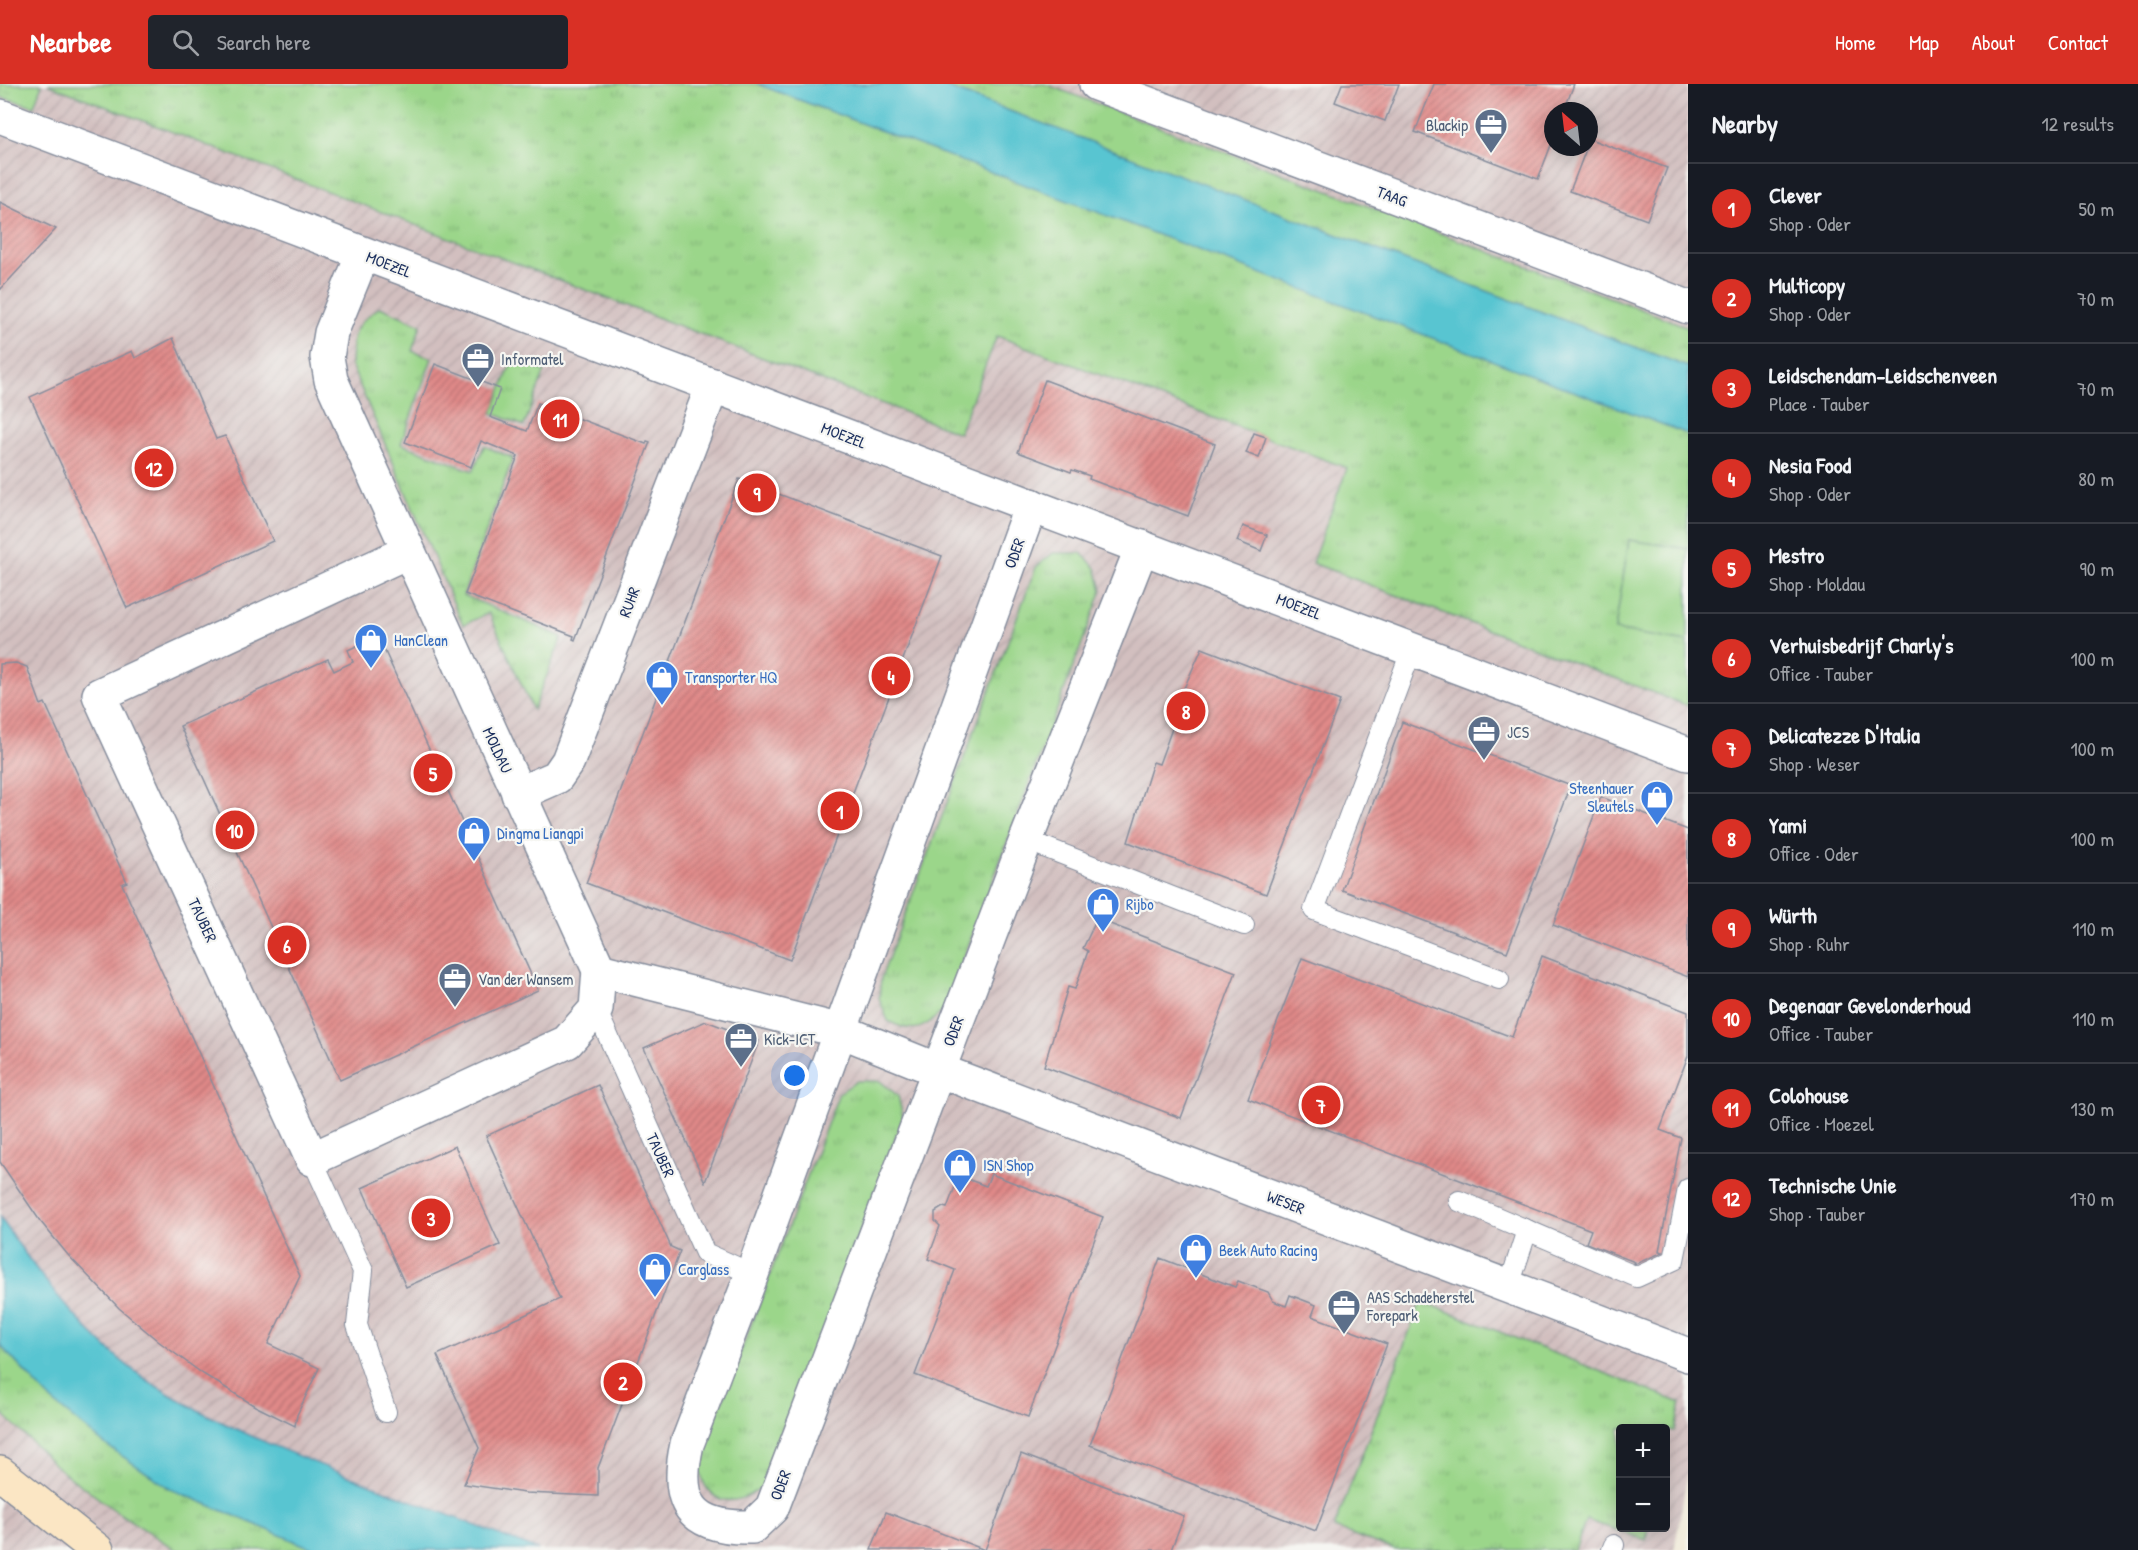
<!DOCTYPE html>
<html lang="en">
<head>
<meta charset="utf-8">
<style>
	body { margin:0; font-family:"Patrick Hand",sans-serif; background:#20242c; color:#f1f3f6 }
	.controls { position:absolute; right:18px; bottom:18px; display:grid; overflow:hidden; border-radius:6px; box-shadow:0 3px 15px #0003 }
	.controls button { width:54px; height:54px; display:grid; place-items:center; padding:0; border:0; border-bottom:2px solid #363941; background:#171b24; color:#f1f3f6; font:30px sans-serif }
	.compass { position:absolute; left:1544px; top:18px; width:54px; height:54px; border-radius:50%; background:#171b24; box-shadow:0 3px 15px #0003; rotate:332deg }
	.you { position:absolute; left:795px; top:992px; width:21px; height:21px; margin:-15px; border:4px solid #fff; border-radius:50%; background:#1a73e8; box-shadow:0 0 0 9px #1a73e833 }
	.badge { display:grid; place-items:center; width:39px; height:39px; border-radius:50%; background:#d93025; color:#fff; font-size:20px; font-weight:700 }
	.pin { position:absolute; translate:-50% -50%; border:3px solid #fff; box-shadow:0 2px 6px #0006 }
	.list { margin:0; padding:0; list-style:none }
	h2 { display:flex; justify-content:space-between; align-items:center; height:78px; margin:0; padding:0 24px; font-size:26px }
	h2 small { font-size:20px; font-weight:400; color:#9ea1a6 }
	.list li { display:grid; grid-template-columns:39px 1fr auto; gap:18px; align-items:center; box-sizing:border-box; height:90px; padding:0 24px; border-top:2px solid #363941 }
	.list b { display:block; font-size:22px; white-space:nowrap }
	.list p { margin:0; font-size:20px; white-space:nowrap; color:#9ea1a6 }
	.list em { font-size:20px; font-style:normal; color:#9ea1a6 }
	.icon { flex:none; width:33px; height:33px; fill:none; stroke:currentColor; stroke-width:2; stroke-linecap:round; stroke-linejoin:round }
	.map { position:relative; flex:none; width:1688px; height:1466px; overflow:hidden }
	header { display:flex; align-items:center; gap:36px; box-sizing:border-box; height:84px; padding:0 30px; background:#d93025; color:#fff }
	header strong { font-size:28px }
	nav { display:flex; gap:33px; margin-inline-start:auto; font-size:21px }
	.search { width:420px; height:54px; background:#20242c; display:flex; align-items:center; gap:15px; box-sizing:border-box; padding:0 21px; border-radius:6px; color:#9ea1a6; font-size:22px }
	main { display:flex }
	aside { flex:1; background:#171b24 }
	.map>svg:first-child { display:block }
	.industrial { fill:url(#industrial-furrows); fill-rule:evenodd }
	.grass { fill:url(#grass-tufts); stroke:#5b8274; stroke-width:1.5 }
	.park { fill:#9bd68a; stroke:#5b8274; stroke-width:1.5 }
	.water { fill:#59c5d1; stroke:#3a7a98; stroke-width:1.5 }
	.building { fill:url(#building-hatch) }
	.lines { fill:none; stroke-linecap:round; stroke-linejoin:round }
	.service-casing { stroke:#868d9c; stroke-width:22 }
	.minor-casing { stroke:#868d9c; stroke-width:36 }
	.secondary-casing { stroke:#868d9c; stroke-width:36 }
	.service { stroke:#fff; stroke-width:20 }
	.minor { stroke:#fff; stroke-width:33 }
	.secondary { stroke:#fbe6c4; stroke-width:33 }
	.labels { text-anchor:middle; stroke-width:4.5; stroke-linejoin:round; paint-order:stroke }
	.service-label { font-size:16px; fill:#4e5e75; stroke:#f6f6f2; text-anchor:start }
	.street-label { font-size:16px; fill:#1b2f5e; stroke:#f6f6f2 }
	.shop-label { font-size:16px; fill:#366cbe; stroke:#f6f6f2; text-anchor:start }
</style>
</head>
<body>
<header>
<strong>Nearbee</strong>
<div class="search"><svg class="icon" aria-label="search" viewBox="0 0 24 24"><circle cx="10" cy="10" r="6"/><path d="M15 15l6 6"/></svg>Search here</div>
<nav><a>Home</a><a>Map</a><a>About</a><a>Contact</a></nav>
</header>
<main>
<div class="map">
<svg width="1688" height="1466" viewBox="0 0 1688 1466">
	<defs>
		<pattern id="industrial-furrows" width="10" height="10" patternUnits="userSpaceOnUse" patternTransform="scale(1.5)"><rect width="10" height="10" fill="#d2bfbf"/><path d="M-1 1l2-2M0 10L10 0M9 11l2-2" fill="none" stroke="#b4a4a7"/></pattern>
		<pattern id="grass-tufts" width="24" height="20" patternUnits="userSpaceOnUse" patternTransform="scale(1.5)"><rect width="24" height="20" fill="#9bd68a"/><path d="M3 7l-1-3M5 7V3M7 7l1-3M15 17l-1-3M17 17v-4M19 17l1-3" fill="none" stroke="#85b87a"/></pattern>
		<pattern id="building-hatch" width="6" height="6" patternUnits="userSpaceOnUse" patternTransform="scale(1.5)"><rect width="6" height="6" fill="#e08988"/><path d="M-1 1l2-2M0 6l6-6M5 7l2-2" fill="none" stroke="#b57072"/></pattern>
	</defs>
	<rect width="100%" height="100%" fill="#f6f6f2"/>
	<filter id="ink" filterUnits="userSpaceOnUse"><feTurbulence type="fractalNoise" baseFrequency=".0167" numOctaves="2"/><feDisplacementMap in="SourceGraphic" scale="12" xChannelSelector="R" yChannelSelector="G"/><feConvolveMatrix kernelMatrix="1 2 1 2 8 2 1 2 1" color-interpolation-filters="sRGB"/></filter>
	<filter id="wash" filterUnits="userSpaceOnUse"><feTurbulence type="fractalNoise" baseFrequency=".008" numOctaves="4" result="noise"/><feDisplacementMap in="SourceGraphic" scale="24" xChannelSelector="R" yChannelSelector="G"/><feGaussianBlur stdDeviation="1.35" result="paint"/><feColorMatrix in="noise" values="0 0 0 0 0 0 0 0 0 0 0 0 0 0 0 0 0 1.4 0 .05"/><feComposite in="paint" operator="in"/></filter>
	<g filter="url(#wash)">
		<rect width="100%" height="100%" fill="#f1ebd9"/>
		<path class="industrial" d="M0,0H1688V1388L1674,1466H0ZM1553,27H1589V63H1553ZM1620,1344H1666V1444H1620Z"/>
		<g class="grass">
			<polygon points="0,0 42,0 34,22 0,13"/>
			<polygon points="47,0 757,0 1688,350 1688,465 1629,456 1615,546 1688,558 1688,622 1312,479 1347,384 997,252 959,349"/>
			<polygon points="938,0 1045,0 1688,243 1688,283"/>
			<path d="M380,223L421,241L412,267L432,274L401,360L473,387L484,362L513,374L463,511L562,553L533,626L489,529L463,541L351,281C352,248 353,242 380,223Z"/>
			<polygon points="513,275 545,287 524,342 492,329"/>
			<path d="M1053,469H1081L1096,484L1102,506L944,926C924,945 914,951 888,937L879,915L881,894L1036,483Z"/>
			<path d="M857,997H880L898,1012L903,1033L767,1397C747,1420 710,1428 701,1390C700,1384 702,1376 702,1370L839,1009Z"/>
			<polygon points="1421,1217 1681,1319 1675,1347 1668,1346 1666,1359 1666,1344 1620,1344 1620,1444 1648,1444 1646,1456 1586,1436 1575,1466 1395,1466 1334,1444"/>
			<polygon points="0,1261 52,1317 106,1361 171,1405 316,1466 176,1466 117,1428 59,1385 0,1327"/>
		</g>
		<polygon class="park" points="1629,456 1688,465 1688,558 1615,546"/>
		<g class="water">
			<polygon points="757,0 938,0 1688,283 1688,350"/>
			<path d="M0,1133C40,1194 91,1260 153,1300C216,1340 287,1368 356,1395C416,1418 477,1442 538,1466H316L171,1405L106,1361L52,1317L0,1261Z"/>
		</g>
		<g id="blocks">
			<g class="building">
				<polygon points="1342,0 1399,0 1385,37 1335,18"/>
				<polygon points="1434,0 1574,0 1564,27 1553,27 1553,56 1538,95 1415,48"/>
				<polygon points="1590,55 1667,84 1647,136 1570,107"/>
				<polygon points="0,118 56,145 0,206"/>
				<polygon points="173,254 216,355 225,352 273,457 127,524 30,313 132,267 135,274"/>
				<polygon points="435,280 500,305 490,333 527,347 538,319 646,360 647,357 650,358 575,556 573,555 574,552 465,510 518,372 481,357 471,383 405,358"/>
				<polygon points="1045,296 1215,360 1188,432 1089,395 1090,392 1072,386 1071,388 1018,368"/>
				<polygon points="1254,349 1266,353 1259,374 1246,369"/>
				<polygon points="739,395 942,472 790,876 586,799"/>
				<polygon points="1243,442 1267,451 1261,467 1237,457"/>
				<polygon points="378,552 538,906 340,996 180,642 328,575 334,587 353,578 348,566"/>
				<polygon points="1202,564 1340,617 1266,810 1128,758 1153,678 1159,680 1173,642 1168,640"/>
				<polygon points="16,579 27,583 41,621 45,619 127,798 122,800 300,1192 268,1260 319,1284 297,1331 295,1342 255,1322 203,1290 158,1257 119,1224 68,1171 40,1137 0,1078 0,580"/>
				<polygon points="1402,638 1571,702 1507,868 1342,806"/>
				<polygon points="1601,713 1688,746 1688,893 1553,841"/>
				<polygon points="1097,835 1236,888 1181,1034 1044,982 1068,903 1075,905 1088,867 1083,864"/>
				<polygon points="1542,872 1688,928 1688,972 1660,1046 1681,1054 1659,1167 1663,1168 1633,1181 1635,1178 1586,1159 1591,1146 1248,1015 1302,874 1512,953"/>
				<polygon points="706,937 759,957 705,1098 644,964"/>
				<polygon points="598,1001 671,1163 680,1167 598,1384 598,1412 525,1409 464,1400 479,1364 437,1271 560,1215 486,1052"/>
				<polygon points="455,1062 500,1161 406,1203 362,1104"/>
				<polygon points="991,1090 1103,1133 1028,1333 915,1291 955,1186 928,1175 940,1142 935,1137 935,1128 943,1123 947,1124 959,1092 986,1102"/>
				<polygon points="1160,1174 1235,1203 1238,1197 1268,1208 1273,1217 1286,1222 1290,1211 1316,1221 1312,1232 1387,1260 1316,1447 1090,1361"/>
				<polygon points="1021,1370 1184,1432 1171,1466 985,1466"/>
				<polygon points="886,1428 985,1466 871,1466"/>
			</g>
		</g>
	</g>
	<g filter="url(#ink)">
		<use href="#blocks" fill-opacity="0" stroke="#868d9c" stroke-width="1.5"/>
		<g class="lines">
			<defs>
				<g id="service">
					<polyline points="1412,565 1314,826 1499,895"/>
					<polyline points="1026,756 1244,841"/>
					<polyline points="596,925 705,1169 752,1190"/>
					<polyline points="312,1075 363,1187 357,1241 386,1328"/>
					<polyline points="1459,1117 1637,1193 1674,1176 1688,1105"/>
					<polyline points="1509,1202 1527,1146"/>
					<polyline points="1612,1466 1614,1461"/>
				</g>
				<g id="minor">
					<polyline points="1096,0 1688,223"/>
					<polyline points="0,32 1688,670"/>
					<polyline points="363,170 331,249 327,273 331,296 599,886 841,947 938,986 1688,1271"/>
					<path d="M1031,421L752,1190L687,1360C674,1418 690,1445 752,1443L772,1424L1026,756L1142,463"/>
					<polyline points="407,468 99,611 312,1075 567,958 596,925 599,886"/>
					<polyline points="518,710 557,693 568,677 713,301"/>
				</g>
				<polyline id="secondary" points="0,1389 97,1466"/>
			</defs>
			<use href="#service" class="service-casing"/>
			<use href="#minor" class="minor-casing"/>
			<use href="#secondary" class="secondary-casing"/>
			<use href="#service" class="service"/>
			<use href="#minor" class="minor"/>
			<use href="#secondary" class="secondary"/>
		</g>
	</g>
	<defs>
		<symbol id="office-pin" viewBox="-11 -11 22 30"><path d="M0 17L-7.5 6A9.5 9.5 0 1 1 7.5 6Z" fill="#5c6f8a" stroke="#f6f6f2"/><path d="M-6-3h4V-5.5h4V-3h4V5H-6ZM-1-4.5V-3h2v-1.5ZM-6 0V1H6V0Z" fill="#fff"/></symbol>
		<symbol id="shop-pin" viewBox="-11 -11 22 30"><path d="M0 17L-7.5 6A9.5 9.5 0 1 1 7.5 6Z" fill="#3f7fe0" stroke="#f6f6f2"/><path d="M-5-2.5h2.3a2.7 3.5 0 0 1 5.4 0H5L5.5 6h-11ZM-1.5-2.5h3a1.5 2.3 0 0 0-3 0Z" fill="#fff"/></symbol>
	</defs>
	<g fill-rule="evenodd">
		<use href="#office-pin" x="1472" y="22" width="38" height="52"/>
		<use href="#office-pin" x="459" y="256" width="38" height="52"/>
		<use href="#shop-pin" x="352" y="537" width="38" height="52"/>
		<use href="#shop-pin" x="643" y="574" width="38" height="52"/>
		<use href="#office-pin" x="1465" y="629" width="38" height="52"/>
		<use href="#shop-pin" x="1638" y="694" width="38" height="52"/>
		<use href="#shop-pin" x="455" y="730" width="38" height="52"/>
		<use href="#shop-pin" x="1084" y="801" width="38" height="52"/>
		<use href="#office-pin" x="436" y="876" width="38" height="52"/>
		<use href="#office-pin" x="722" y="936" width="38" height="52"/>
		<use href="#shop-pin" x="941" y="1062" width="38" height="52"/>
		<use href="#shop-pin" x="1177" y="1147" width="38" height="52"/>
		<use href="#shop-pin" x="636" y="1166" width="38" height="52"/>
		<use href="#office-pin" x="1325" y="1203" width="38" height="52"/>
	</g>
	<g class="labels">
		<g class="service-label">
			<text x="1468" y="47" text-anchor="end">Blackip</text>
			<text x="501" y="281">Informatel</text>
			<text x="1507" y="654">JCS</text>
			<text x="478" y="901">Van der Wansem</text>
			<text x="764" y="961">Kick-ICT</text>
			<text x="1367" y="1219">AAS Schadeherstel<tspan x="1367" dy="18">Forepark</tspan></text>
		</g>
		<g class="street-label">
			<text transform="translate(1392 112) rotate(21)" y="6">TAAG</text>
			<text transform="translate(389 180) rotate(21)" y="6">MOEZEL</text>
			<text transform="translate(844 351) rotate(21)" y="6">MOEZEL</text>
			<text transform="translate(1014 469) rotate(-70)" y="6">ODER</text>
			<text transform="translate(629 518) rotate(-69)" y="6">RUHR</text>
			<text transform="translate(1299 522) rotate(21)" y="6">MOEZEL</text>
			<text transform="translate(498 666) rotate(65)" y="6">MOLDAU</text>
			<text transform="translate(203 836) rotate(65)" y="6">TAUBER</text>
			<text transform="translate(953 947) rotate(-69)" y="6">ODER</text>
			<text transform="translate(661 1071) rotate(66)" y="6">TAUBER</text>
			<text transform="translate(1286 1118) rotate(21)" y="6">WESER</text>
			<text transform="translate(780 1401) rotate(-69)" y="6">ODER</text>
		</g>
		<g class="shop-label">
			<text x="394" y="562">HanClean</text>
			<text x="685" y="599">Transporter HQ</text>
			<text x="1634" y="710" text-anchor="end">Steenhauer<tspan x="1634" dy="18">Sleutels</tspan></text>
			<text x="497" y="755">Dingma Liangpi</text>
			<text x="1126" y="826">Rijbo</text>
			<text x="983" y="1087">ISN Shop</text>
			<text x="1219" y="1172">Beek Auto Racing</text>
			<text x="678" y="1191">Carglass</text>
		</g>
	</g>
</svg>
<div class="controls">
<button>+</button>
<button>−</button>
</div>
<svg class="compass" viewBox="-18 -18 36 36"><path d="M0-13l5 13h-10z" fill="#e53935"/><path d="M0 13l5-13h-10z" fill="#9ea1a6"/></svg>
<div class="you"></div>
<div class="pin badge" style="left:840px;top:727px">1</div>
<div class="pin badge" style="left:623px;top:1298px">2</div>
<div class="pin badge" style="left:431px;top:1134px">3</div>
<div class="pin badge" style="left:891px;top:592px">4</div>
<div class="pin badge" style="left:433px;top:689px">5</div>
<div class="pin badge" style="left:287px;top:861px">6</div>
<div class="pin badge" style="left:1321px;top:1021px">7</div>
<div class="pin badge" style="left:1186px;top:627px">8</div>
<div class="pin badge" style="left:757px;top:409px">9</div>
<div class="pin badge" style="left:235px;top:746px">10</div>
<div class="pin badge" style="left:560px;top:335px">11</div>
<div class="pin badge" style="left:154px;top:384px">12</div>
</div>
<aside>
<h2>Nearby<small>12 results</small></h2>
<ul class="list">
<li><span class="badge">1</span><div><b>Clever</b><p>Shop · Oder</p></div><em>50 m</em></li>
<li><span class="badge">2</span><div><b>Multicopy</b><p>Shop · Oder</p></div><em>70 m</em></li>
<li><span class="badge">3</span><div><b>Leidschendam-Leidschenveen</b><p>Place · Tauber</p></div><em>70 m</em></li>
<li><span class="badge">4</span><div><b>Nesia Food</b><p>Shop · Oder</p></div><em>80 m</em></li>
<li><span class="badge">5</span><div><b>Mestro</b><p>Shop · Moldau</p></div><em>90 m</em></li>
<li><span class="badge">6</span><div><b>Verhuisbedrijf Charly's</b><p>Office · Tauber</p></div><em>100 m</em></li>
<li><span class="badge">7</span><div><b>Delicatezze D'Italia</b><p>Shop · Weser</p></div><em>100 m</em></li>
<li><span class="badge">8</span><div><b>Yami</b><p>Office · Oder</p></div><em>100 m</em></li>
<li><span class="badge">9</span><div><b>Würth</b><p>Shop · Ruhr</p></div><em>110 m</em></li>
<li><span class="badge">10</span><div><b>Degenaar Gevelonderhoud</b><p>Office · Tauber</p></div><em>110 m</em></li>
<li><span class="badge">11</span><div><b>Colohouse</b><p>Office · Moezel</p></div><em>130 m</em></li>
<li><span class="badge">12</span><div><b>Technische Unie</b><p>Shop · Tauber</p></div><em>170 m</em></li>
</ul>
</aside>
</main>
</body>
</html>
